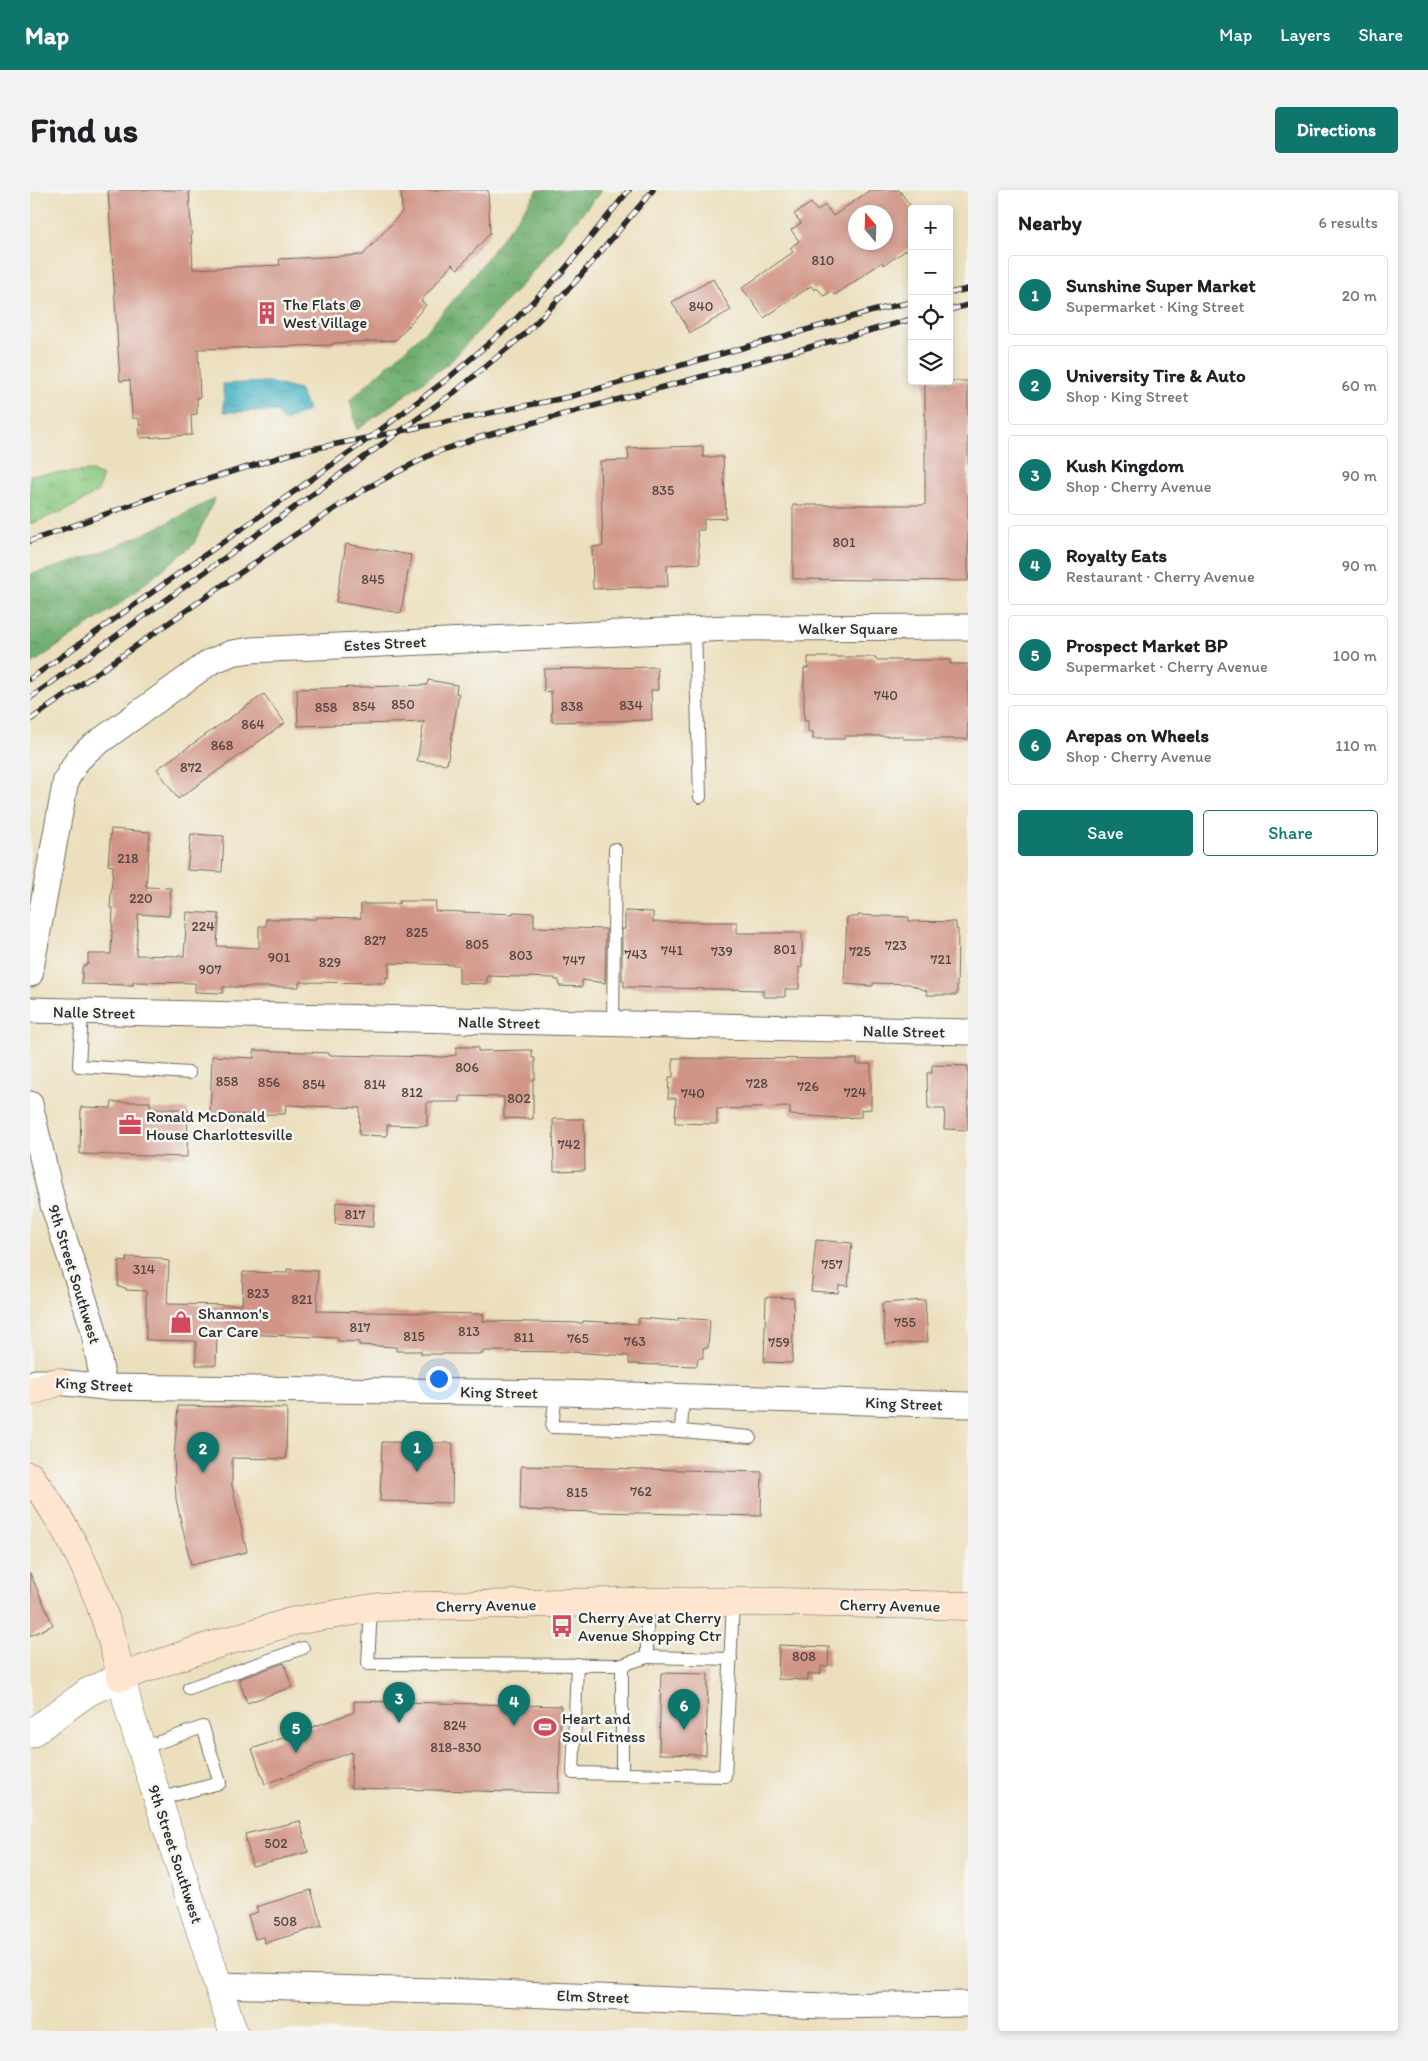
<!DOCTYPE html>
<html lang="en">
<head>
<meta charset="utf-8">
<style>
	body { margin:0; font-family:Itim,sans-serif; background:#f2f2f2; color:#202124 }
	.controls { position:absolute; right:15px; top:15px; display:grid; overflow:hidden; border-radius:5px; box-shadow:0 2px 8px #0003 }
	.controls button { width:45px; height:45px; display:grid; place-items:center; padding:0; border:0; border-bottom:1px solid #e0e0e0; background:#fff; color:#202124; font:25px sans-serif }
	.compass { position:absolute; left:818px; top:15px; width:45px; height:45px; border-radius:50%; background:#fff; box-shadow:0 2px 8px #0003; rotate:341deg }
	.you { position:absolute; left:408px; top:1188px; width:18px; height:18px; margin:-12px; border:4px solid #fff; border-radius:50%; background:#1a73e8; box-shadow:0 0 0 8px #1a73e833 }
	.badge { display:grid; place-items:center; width:32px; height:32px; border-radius:50%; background:#0f766e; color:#fff; font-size:16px; font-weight:700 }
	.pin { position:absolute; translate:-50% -41px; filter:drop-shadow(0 1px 2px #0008) }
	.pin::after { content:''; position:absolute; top:26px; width:18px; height:15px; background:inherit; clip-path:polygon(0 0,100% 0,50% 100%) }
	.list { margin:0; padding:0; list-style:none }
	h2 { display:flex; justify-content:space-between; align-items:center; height:65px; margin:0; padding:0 20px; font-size:21px }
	h2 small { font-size:16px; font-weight:400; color:#757577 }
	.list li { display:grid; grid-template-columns:32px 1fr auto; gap:15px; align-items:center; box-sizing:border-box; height:80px; margin:0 10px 10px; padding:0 10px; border:1px solid #e0e0e0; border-radius:5px }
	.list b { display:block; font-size:19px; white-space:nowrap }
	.list p { margin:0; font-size:16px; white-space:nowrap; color:#757577 }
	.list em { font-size:16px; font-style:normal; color:#757577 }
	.actions { display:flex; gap:10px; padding:15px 20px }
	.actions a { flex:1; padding:11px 0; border:1px solid #0f766e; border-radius:5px; text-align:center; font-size:18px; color:#0f766e }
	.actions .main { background:#0f766e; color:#fff }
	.icon { flex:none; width:28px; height:28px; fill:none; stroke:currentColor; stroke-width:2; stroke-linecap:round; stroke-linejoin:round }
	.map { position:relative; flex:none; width:938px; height:1841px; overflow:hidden; border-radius:5px }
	header { display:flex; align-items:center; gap:30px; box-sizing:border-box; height:70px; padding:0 25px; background:#0f766e; color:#fff }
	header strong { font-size:24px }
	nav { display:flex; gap:28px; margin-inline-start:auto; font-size:18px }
	.intro { display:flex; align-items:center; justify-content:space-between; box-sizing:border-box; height:120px; padding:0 30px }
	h1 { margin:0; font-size:35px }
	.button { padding:12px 22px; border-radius:5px; background:#0f766e; color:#fff; font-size:18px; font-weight:700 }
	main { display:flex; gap:30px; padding:0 30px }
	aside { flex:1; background:#fff; border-radius:5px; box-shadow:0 2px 8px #0003 }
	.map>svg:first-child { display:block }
	.grass { fill:url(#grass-tufts); stroke:#5b7a56 }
	.forest { fill:url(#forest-crowns); stroke:#4e6c4d }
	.water { fill:url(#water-ripples); stroke:#397078 }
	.building { fill:#d19587; fill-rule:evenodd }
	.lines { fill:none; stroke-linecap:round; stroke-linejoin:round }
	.service-casing { stroke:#6f6a5e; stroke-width:14 }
	.minor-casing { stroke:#6f6a5e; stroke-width:27 }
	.tertiary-casing { stroke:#6f6a5e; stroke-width:29 }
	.secondary-casing { stroke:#6f6a5e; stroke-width:29 }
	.service { stroke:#fff; stroke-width:12 }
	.minor { stroke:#fff; stroke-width:25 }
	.tertiary { stroke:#fff; stroke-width:28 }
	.secondary { stroke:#fde5d0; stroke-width:28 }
	.rail-casing { stroke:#2b2b2b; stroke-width:5.5 }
	.rail { stroke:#f6f6f2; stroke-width:4; stroke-dasharray:11; stroke-linecap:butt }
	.labels { text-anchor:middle; stroke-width:5; stroke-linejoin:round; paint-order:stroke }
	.number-label { font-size:14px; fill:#544642 }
	.poi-label { font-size:16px; fill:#2b2b2b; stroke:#f6f6f2; text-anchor:start }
	.street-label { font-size:16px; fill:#2b2b2b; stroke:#f6f6f2 }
</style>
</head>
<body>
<header>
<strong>Map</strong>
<nav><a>Map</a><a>Layers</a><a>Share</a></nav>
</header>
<div class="intro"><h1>Find us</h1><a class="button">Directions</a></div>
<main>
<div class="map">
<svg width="938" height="1841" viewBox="0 0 938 1841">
	<defs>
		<pattern id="grass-tufts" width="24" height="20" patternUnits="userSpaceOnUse" patternTransform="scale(1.25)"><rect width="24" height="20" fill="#8bca81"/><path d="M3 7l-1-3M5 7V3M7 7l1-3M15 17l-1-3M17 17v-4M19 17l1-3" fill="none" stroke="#72a46a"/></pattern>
		<pattern id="forest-crowns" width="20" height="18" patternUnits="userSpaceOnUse" patternTransform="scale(1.25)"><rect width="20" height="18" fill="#70ae6f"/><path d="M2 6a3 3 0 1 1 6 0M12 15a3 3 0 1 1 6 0" fill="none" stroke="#5c8e5b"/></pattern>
		<pattern id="water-ripples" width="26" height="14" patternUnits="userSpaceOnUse" patternTransform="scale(1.25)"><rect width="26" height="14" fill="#47b4c4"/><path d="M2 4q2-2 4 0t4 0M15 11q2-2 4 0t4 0" fill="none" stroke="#3b939f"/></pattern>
	</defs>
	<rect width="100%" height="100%" fill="#f6f6f2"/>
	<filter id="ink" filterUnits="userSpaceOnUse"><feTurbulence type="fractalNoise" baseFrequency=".02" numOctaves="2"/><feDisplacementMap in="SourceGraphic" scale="10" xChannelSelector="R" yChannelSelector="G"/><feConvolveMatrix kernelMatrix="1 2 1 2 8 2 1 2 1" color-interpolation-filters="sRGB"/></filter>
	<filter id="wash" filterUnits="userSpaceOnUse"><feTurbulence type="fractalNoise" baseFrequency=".0096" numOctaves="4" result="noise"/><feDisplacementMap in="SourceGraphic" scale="20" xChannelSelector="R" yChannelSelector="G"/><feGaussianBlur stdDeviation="1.12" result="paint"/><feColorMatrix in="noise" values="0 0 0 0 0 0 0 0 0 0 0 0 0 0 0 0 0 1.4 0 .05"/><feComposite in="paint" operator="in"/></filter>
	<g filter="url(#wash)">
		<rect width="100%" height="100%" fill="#ecdfbd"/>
		<polygon class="grass" points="62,281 72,286 68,302 40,318 0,334 0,285"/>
		<g class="forest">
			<polygon points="508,0 572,0 492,94 420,172 327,240 320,210 399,138 436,96"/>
			<path d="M185,308L163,355L91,413L0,475V384C65,369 126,340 185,308Z"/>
		</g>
		<polygon class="water" points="238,192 269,200 279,220 253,232 247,221 194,222 193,194"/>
		<g id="blocks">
			<g class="building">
				<polygon points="78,0 159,0 163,79 250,75 249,69 333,65 372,22 371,0 458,0 460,43 428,79 422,74 391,111 396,115 366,150 303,153 303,155 168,159 170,208 167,208 167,224 161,225 162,245 110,248 109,228 102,228 100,190 90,191"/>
				<path d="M840,0H869L882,18V56L854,75L852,72L805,105L802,101L794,106L787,98L784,100L781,96L734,128L712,98L763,62L760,58L769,51L761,40L771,33L764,24L781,13L787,21L795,15L803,26ZM826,22H856V52H826Z"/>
				<polygon points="683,89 701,120 660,143 642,112"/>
				<polygon points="895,191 938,191 938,391 763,389 763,315 895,315"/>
				<polygon points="673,256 673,267 693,267 696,328 674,329 674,340 667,340 670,373 637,375 638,396 563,399 562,357 573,356 570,271 599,270 598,258"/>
				<polygon points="316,354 381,365 371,423 306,412"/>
				<polygon points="778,467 846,467 846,470 920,470 920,474 938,474 938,549 873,549 873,546 815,546 815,549 783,549 783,542 778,542 778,531 774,531 774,478 778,478"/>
				<polygon points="627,477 628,500 621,500 622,530 522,532 521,501 514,502 514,479"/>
				<polygon points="398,490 427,495 426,503 429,504 417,574 387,571 394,532 268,536 267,499 397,495"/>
				<polygon points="234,504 255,533 148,609 127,579"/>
				<polygon points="81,639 120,642 116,697 141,698 139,726 108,724 106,765 154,766 157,722 189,724 187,756 229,758 229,736 236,736 236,729 287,729 287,727 331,728 331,714 369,714 369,711 406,711 405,721 483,724 483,722 504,723 504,737 576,739 575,793 552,790 552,797 529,796 529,790 525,790 525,788 457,786 457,794 429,793 429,775 359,773 359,787 356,787 356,793 269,792 269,797 193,797 193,803 165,802 165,793 103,792 103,795 52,794 52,777 58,774 58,764 81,764 83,718 80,718 83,676 78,675"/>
				<polygon points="161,644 194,646 192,682 157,680"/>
				<polygon points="595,721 623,722 623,732 707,732 707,743 772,743 772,778 769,777 769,799 755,799 755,807 733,807 733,800 594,797 594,791 592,791 592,739 595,739"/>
				<polygon points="828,725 879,727 879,731 926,732 926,739 928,739 927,805 897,805 897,801 879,794 843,793 843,796 814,794 817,727 828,727"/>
				<polygon points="426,857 448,857 448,861 502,860 502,868 505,868 505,889 503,889 503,929 474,928 474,907 430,906 430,912 397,912 397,936 357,935 357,946 329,945 330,918 256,915 255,924 180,925 182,866 224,868 224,860 299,863 299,865 413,867 426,865"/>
				<polygon points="643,868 827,869 827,874 841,874 841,919 831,920 831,927 811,928 760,925 760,917 687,919 687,934 645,933 646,908 638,908 639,887 643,887"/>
				<polygon points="902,875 938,876 938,940 914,939 915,919 898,919 897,883 902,883"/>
				<polygon points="82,912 120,912 120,919 158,919 157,967 50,964 51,917 81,918"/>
				<polygon points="523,929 554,929 555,980 524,981"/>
				<polygon points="306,1012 344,1015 343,1037 305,1034"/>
				<polygon points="786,1050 822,1053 818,1096 809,1095 808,1103 781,1101"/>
				<polygon points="97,1067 132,1068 132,1070 139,1071 137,1114 212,1115 213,1082 257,1083 257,1079 288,1081 287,1121 454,1124 453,1131 553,1133 553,1131 609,1134 609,1128 648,1131 648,1128 680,1130 678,1158 673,1158 673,1168 668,1168 667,1176 599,1174 599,1166 542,1162 453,1161 453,1164 391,1164 391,1161 366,1161 366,1157 329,1155 329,1152 308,1151 308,1148 187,1143 186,1175 166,1175 166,1151 116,1150 116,1101 96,1100 96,1098 88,1097 89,1071 96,1072"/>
				<polygon points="736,1107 764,1108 762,1173 734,1172"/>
				<polygon points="895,1110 898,1152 855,1154 852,1113"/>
				<polygon points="148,1216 257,1218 256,1269 202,1268 202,1296 217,1362 161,1375 146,1309 144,1267"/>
				<polygon points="352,1252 423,1253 422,1313 350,1311"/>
				<polygon points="491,1276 732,1282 731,1326 490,1320"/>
				<polygon points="0,1383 23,1435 0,1446"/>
				<polygon points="749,1455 799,1457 798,1476 791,1476 791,1484 778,1484 778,1490 748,1489"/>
				<polygon points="254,1473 262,1497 217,1513 209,1489"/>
				<polygon points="631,1483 678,1484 676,1565 629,1564"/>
				<polygon points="324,1511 531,1516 529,1603 321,1598 322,1562 235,1594 222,1559 324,1522"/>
				<polygon points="270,1631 278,1662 222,1676 215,1644"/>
				<polygon points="281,1700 292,1736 235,1753 233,1747 225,1749 218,1725 228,1722 226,1717"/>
			</g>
		</g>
	</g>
	<g filter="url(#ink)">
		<use href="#blocks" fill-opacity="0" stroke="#6f6a5e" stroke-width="1"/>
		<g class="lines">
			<defs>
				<g id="service">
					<polyline points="665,439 670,607"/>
					<polyline points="52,821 49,876 159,883"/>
					<polyline points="583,834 585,659"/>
					<polyline points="526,1203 522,1237 651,1241 720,1247"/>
					<polyline points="651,1241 653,1206"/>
					<polyline points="617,1412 617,1467 701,1469"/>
					<polyline points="341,1418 338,1474 592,1475 592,1584"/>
					<polyline points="547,1474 543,1583 695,1586 703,1412"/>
					<polyline points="592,1475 617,1467"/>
					<polyline points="159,1498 273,1458"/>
					<polyline points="112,1558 173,1537 190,1593 128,1609"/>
				</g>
				<g id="minor">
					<polyline points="0,784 36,590 47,571 59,559 180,472 202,463 221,460 698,438 938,437"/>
					<polyline points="0,820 938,842"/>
					<polyline points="0,914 23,1015 63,1137 74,1197"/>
					<polyline points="6,1192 27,1192 74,1197 532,1203 938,1215"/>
					<polyline points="188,1795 440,1802 794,1816 938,1814"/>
				</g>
				<polyline id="tertiary" points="0,1544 58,1502 91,1487 100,1523 203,1841"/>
				<g id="secondary">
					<polyline points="0,1202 27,1192"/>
					<path d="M0,1286C46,1348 75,1411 91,1487L171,1459L264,1431L349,1417L582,1412H750L938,1416"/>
				</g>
			</defs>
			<use href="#service" class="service-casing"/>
			<use href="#minor" class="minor-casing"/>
			<use href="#tertiary" class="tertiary-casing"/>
			<use href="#secondary" class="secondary-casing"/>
			<use href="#service" class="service"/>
			<use href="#minor" class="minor"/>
			<use href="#tertiary" class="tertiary"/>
			<use href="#secondary" class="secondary"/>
			<defs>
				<g id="rail">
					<polyline points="919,103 938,99"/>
					<polyline points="919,120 938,115"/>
					<polyline points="0,351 143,300 267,262 539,207 850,119 882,112"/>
					<polyline points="0,489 341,247 416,190 479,136 534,80 599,0"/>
					<polyline points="0,508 426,201 496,143 546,91 623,0"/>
					<polyline points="0,530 263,346 335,299 404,263 447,248 882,129"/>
				</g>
			</defs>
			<use href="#rail" class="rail-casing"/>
			<use href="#rail" class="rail"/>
		</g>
	</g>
	<defs>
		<symbol id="building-bare" viewBox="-9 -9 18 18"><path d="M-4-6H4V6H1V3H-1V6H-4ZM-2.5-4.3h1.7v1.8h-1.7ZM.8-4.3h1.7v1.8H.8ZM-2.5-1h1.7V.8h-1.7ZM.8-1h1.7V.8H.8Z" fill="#d1495b" stroke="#f6f6f2" stroke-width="2.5" paint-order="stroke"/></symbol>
		<symbol id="office-bare" viewBox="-9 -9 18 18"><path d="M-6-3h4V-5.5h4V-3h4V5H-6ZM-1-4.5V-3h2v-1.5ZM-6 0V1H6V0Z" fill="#d1495b" stroke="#f6f6f2" stroke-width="2.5" paint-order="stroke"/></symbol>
		<symbol id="shop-bare" viewBox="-9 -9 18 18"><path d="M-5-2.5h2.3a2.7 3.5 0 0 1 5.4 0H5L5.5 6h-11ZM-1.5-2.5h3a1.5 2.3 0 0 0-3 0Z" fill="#d1495b" stroke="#f6f6f2" stroke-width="2.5" paint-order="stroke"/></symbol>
		<symbol id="bus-bare" viewBox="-9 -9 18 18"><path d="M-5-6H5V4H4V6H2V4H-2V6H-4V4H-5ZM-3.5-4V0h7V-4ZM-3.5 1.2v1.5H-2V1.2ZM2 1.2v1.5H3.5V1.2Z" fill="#d1495b" stroke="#f6f6f2" stroke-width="2.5" paint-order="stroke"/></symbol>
		<symbol id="stadium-bare" viewBox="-9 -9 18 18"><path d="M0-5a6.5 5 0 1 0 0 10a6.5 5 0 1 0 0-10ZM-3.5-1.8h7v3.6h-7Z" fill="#d1495b" stroke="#f6f6f2" stroke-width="2.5" paint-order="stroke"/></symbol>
	</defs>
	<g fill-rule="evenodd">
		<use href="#building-bare" x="221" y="107" width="32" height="32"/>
		<use href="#office-bare" x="84" y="919" width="32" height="32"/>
		<use href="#shop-bare" x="135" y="1116" width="32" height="32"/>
		<use href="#bus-bare" x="516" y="1420" width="32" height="32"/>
		<use href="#stadium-bare" x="499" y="1521" width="32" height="32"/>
	</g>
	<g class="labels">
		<g class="number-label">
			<text x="793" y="75">810</text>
			<text x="671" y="121">840</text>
			<text x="633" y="305">835</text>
			<text x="814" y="357">801</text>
			<text x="343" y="394">845</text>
			<text x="856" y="510">740</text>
			<text x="373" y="519">850</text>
			<text x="601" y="520">834</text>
			<text x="334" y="521">854</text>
			<text x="542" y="521">838</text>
			<text x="296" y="522">858</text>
			<text x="223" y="539">864</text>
			<text x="192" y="560">868</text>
			<text x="161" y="582">872</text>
			<text x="98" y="673">218</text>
			<text x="111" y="713">220</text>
			<text x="173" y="741">224</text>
			<text x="387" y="747">825</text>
			<text x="345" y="755">827</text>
			<text x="447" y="759">805</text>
			<text x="866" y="760">723</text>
			<text x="755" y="764">801</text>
			<text x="642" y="765">741</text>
			<text x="692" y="766">739</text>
			<text x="830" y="766">725</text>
			<text x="606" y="769">743</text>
			<text x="491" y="770">803</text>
			<text x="249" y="772">901</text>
			<text x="911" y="774">721</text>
			<text x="544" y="775">747</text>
			<text x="300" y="777">829</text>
			<text x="180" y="784">907</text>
			<text x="437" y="882">806</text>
			<text x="197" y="896">858</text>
			<text x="239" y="897">856</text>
			<text x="727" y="898">728</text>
			<text x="284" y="899">854</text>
			<text x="345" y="899">814</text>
			<text x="778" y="901">726</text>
			<text x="382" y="907">812</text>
			<text x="825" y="907">724</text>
			<text x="663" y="908">740</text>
			<text x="489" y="913">802</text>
			<text x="539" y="959">742</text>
			<text x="325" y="1029">817</text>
			<text x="802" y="1079">757</text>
			<text x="114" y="1084">314</text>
			<text x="228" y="1108">823</text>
			<text x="272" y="1114">821</text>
			<text x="875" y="1137">755</text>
			<text x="330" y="1142">817</text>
			<text x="439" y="1146">813</text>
			<text x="384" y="1151">815</text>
			<text x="494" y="1152">811</text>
			<text x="548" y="1153">765</text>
			<text x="605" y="1156">763</text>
			<text x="749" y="1157">759</text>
			<text x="611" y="1306">762</text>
			<text x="547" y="1307">815</text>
			<text x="774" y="1471">808</text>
			<text x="425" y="1540">824</text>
			<text x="426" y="1562">818-830</text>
			<text x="246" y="1658">502</text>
			<text x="255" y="1736">508</text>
		</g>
		<g class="poi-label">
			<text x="253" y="120">The Flats @<tspan x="253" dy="18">West Village</tspan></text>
			<text x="116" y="932">Ronald McDonald<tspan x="116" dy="18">House Charlottesville</tspan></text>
			<text x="168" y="1129">Shannon's<tspan x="168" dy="18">Car Care</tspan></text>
			<text x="548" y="1433">Cherry Ave at Cherry<tspan x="548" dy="18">Avenue Shopping Ctr</tspan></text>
			<text x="532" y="1534">Heart and<tspan x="532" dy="18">Soul Fitness</tspan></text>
		</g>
		<g class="street-label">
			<text x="818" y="444">Walker Square</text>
			<text transform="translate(355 453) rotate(-3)" y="6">Estes Street</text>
			<text transform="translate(64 822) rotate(1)" y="6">Nalle Street</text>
			<text transform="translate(469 832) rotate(1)" y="6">Nalle Street</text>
			<text transform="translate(874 841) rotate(1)" y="6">Nalle Street</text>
			<text transform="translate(45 1084) rotate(73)" y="6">9th Street Southwest</text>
			<text transform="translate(64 1194) rotate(3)" y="6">King Street</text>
			<text transform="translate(469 1202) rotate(1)" y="6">King Street</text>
			<text transform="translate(874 1213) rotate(2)" y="6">King Street</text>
			<text transform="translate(456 1415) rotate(-1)" y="6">Cherry Avenue</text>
			<text transform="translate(860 1415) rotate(1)" y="6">Cherry Avenue</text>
			<text transform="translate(146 1664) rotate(72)" y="6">9th Street Southwest</text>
			<text transform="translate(563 1806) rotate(2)" y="6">Elm Street</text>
		</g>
	</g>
</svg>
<div class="controls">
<button>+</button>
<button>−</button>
<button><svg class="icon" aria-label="locate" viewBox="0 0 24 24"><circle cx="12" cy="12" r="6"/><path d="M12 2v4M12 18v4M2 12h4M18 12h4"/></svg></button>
<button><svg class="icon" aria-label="layers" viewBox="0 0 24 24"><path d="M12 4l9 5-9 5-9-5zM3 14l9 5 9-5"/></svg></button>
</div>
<svg class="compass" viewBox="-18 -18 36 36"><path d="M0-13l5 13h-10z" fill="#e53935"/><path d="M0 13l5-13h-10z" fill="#757577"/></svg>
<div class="you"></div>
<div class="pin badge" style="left:387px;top:1282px">1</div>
<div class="pin badge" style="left:173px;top:1283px">2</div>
<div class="pin badge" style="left:369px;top:1533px">3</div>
<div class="pin badge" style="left:484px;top:1536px">4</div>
<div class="pin badge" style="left:266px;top:1563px">5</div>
<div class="pin badge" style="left:654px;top:1540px">6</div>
</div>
<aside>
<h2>Nearby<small>6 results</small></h2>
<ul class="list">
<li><span class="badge">1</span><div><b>Sunshine Super Market</b><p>Supermarket · King Street</p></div><em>20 m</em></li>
<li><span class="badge">2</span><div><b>University Tire &amp; Auto</b><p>Shop · King Street</p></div><em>60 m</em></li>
<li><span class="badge">3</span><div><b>Kush Kingdom</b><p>Shop · Cherry Avenue</p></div><em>90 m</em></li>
<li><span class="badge">4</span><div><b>Royalty Eats</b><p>Restaurant · Cherry Avenue</p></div><em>90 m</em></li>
<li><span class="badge">5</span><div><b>Prospect Market BP</b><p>Supermarket · Cherry Avenue</p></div><em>100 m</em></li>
<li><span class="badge">6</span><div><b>Arepas on Wheels</b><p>Shop · Cherry Avenue</p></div><em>110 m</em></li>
</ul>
<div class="actions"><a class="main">Save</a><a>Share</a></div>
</aside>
</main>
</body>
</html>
